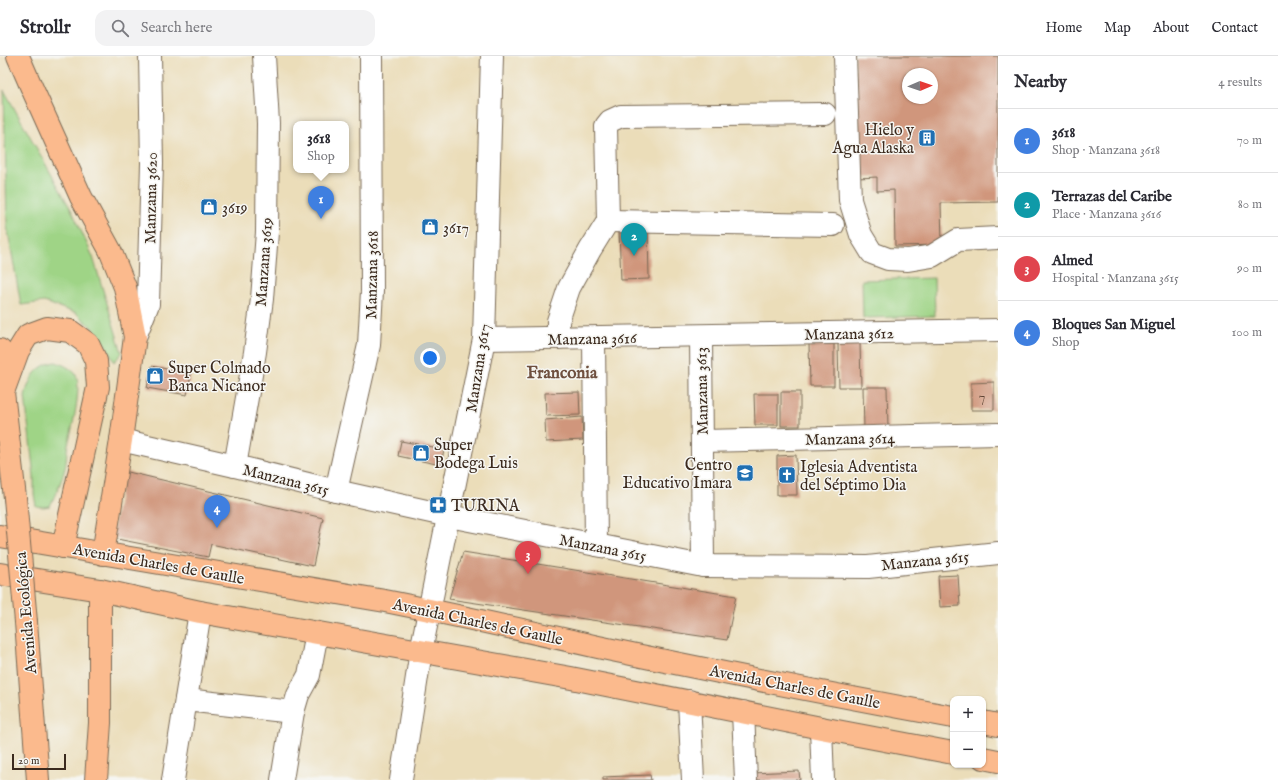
<!DOCTYPE html>
<html lang="en">
<head>
<meta charset="utf-8">
<style>
	body { margin:0; font-family:"IM FELL English",serif; background:#f2f2f3; color:#2b2b33 }
	.controls { position:absolute; right:12px; bottom:12px; display:grid; overflow:hidden; border-radius:8px; box-shadow:0 1px 3px #0004 }
	.controls button { width:36px; height:36px; display:grid; place-items:center; padding:0; border:0; border-bottom:1px solid #e1e1e2; background:#fff; color:#2b2b33; font:20px sans-serif }
	.compass { position:absolute; left:902px; top:12px; width:36px; height:36px; border-radius:50%; background:#fff; box-shadow:0 1px 3px #0004; rotate:88deg }
	.scale { position:absolute; left:12px; bottom:10px; width:54px; box-sizing:border-box; padding-left:4px; border:2px solid #3b2a1e; border-top:0; font-size:11px; line-height:14px; white-space:nowrap; color:#3b2a1e; -webkit-text-stroke:3px #f6f6f2; paint-order:stroke }
	.you { position:absolute; left:430px; top:302px; width:14px; height:14px; margin:-10px; border:3px solid #fff; border-radius:50%; background:#1a73e8; box-shadow:0 0 0 6px #1a73e833 }
	.badge { display:grid; place-items:center; width:26px; height:26px; border-radius:50%; background:#1f6fb2; color:#fff; font-size:13px; font-weight:700 }
	.pin { position:absolute; translate:-50% -33px; filter:drop-shadow(0 1px 2px #0008) }
	.pin::after { content:''; position:absolute; top:21px; width:14px; height:12px; background:inherit; clip-path:polygon(0 0,100% 0,50% 100%) }
	.popup { position:absolute; left:293px; top:65px; width:56px; height:52px; box-sizing:border-box; display:grid; place-content:center; border-radius:8px; background:#fff; filter:drop-shadow(0 1px 3px #0005); font-size:13px; white-space:nowrap; color:#7c7c81 }
	.popup b { font-size:15px; color:#2b2b33 }
	.popup::after { content:''; position:absolute; left:50%; top:100%; margin-left:-8px; border:8px solid transparent; border-top-color:#fff }
	.list { margin:0; padding:0; list-style:none }
	h2 { display:flex; justify-content:space-between; align-items:center; height:52px; margin:0; padding:0 16px; font-size:17px }
	h2 small { font-size:13px; font-weight:400; color:#7c7c81 }
	.list li { display:grid; grid-template-columns:26px 1fr auto; gap:12px; align-items:center; box-sizing:border-box; height:64px; padding:0 16px; border-top:1px solid #e1e1e2 }
	.list b { display:block; font-size:15px; white-space:nowrap }
	.list p { margin:0; font-size:13px; white-space:nowrap; color:#7c7c81 }
	.list em { font-size:13px; font-style:normal; color:#7c7c81 }
	.icon { flex:none; width:22px; height:22px; fill:none; stroke:currentColor; stroke-width:2; stroke-linecap:round; stroke-linejoin:round }
	.map { position:relative; flex:none; width:998px; height:724px; overflow:hidden }
	header { display:flex; align-items:center; gap:24px; box-sizing:border-box; height:56px; padding:0 20px; background:#fff; border-bottom:1px solid #e1e1e2 }
	header strong { font-size:19px }
	nav { display:flex; gap:22px; margin-inline-start:auto; font-size:14px }
	.search { width:280px; height:36px; background:#f2f2f3; display:flex; align-items:center; gap:10px; box-sizing:border-box; padding:0 14px; border-radius:12px; color:#7c7c81; font-size:15px }
	main { display:flex }
	aside { flex:1; background:#fff }
	.map>svg:first-child { display:block }
	.green { fill:#9fd486; stroke:#6d7f52 }
	.building { fill:#d0967b; fill-rule:evenodd }
	.lines { fill:none; stroke-linecap:round; stroke-linejoin:round }
	.minor-casing { stroke:#796954; stroke-width:24 }
	.major-casing { stroke:#796954; stroke-width:24 }
	.minor { stroke:#fff; stroke-width:22 }
	.major { stroke:#fbba8d; stroke-width:22 }
	.major-bridge-casing { stroke:#796954; stroke-width:24; stroke-linecap:butt }
	.major-bridge { stroke:#fbba8d; stroke-width:22 }
	.labels { text-anchor:middle; stroke-width:3; stroke-linejoin:round; paint-order:stroke }
	.number-label { font-size:14px; fill:#604535 }
	.poi-label { font-size:16px; fill:#3b2a1e; stroke:#f6f6f2; text-anchor:start }
	.street-label { font-size:16px; fill:#3b2a1e; stroke:#f6f6f2 }
	.neighbourhood-label { font-size:17px; font-weight:bold; fill:#6f503f; stroke:#f6f6f2 }
</style>
</head>
<body>
<header>
<strong>Strollr</strong>
<div class="search"><svg class="icon" aria-label="search" viewBox="0 0 24 24"><circle cx="10" cy="10" r="6"/><path d="M15 15l6 6"/></svg>Search here</div>
<nav><a>Home</a><a>Map</a><a>About</a><a>Contact</a></nav>
</header>
<main>
<div class="map">
<svg width="998" height="724" viewBox="0 0 998 724">
	<rect width="100%" height="100%" fill="#f6f6f2"/>
	<filter id="ink" filterUnits="userSpaceOnUse"><feTurbulence type="fractalNoise" baseFrequency=".025" numOctaves="2"/><feDisplacementMap in="SourceGraphic" scale="8" xChannelSelector="R" yChannelSelector="G"/><feConvolveMatrix kernelMatrix="1 2 1 2 8 2 1 2 1" color-interpolation-filters="sRGB"/></filter>
	<filter id="wash" filterUnits="userSpaceOnUse"><feTurbulence type="fractalNoise" baseFrequency=".012" numOctaves="4" result="noise"/><feDisplacementMap in="SourceGraphic" scale="16" xChannelSelector="R" yChannelSelector="G"/><feGaussianBlur stdDeviation="0.9" result="paint"/><feColorMatrix in="noise" values="0 0 0 0 0 0 0 0 0 0 0 0 0 0 0 0 0 1.4 0 .05"/><feComposite in="paint" operator="in"/></filter>
	<g filter="url(#wash)">
		<rect width="100%" height="100%" fill="#ebddb9"/>
		<g class="green">
			<polygon points="4,34 73,157 93,201 122,297 114,306 101,280 76,257 44,246 21,249 7,170"/>
			<polygon points="934,222 935,260 863,262 862,224"/>
			<path d="M56,306C62,308 73,313 76,319C82,332 72,374 68,388C66,397 67,407 64,416C61,427 55,439 50,450L43,451L36,450L34,438V421L25,340C29,323 37,308 56,306Z"/>
		</g>
		<g id="blocks">
			<g class="building">
				<path d="M855,0H998V146L941,147L942,189L895,190L894,134L877,135V121L858,122ZM908,18H932V42H908Z"/>
				<polygon points="648,175 649,223 621,224 619,176"/>
				<polygon points="860,287 861,331 839,331 838,288"/>
				<polygon points="809,288 834,288 834,330 810,330"/>
				<polygon points="152,310 191,318 187,339 147,332"/>
				<polygon points="994,326 994,354 971,354 971,327"/>
				<polygon points="863,331 887,331 888,373 864,373"/>
				<polygon points="579,336 580,359 546,360 545,337"/>
				<rect x="781" y="336" width="19" height="34"/>
				<polygon points="754,338 778,338 778,369 755,369"/>
				<polygon points="582,361 583,384 546,386 545,364"/>
				<polygon points="401,385 444,393 441,409 398,400"/>
				<polygon points="796,399 797,439 777,439 777,400"/>
				<polygon points="124,415 323,462 313,510 211,488 208,501 112,482"/>
				<polygon points="463,496 736,540 727,584 449,543"/>
				<polygon points="958,519 960,550 940,551 938,520"/>
				<polygon points="799,715 800,724 752,724 752,717"/>
				<polygon points="650,719 651,724 603,724 603,721"/>
			</g>
		</g>
	</g>
	<g filter="url(#ink)">
		<use href="#blocks" fill-opacity="0" stroke="#796954" stroke-width="1"/>
		<g class="lines">
			<defs>
				<g id="minor">
					<polyline points="845,0 850,144 861,179 872,197 888,203 908,204 932,200 958,184 998,182"/>
					<polyline points="608,165 833,169"/>
					<polyline points="701,280 703,510"/>
					<polyline points="135,281 148,248 152,107 150,0"/>
					<polyline points="558,282 558,265 569,232 590,194 608,165 606,70 610,65 621,60 825,58"/>
					<polyline points="594,282 596,489"/>
					<polyline points="484,283 998,274"/>
					<polyline points="121,384 235,410 336,435 449,460 703,510 868,511 998,497"/>
					<polyline points="702,385 998,378"/>
					<polyline points="235,410 255,296 262,243 267,176 268,67 264,0"/>
					<polyline points="336,435 369,289 372,235 371,0"/>
					<polyline points="186,644 293,656 298,639 309,619 317,577"/>
					<polyline points="689,645 693,724"/>
					<polyline points="743,656 746,724"/>
					<polyline points="821,672 823,724"/>
					<polyline points="173,724 200,556"/>
					<polyline points="282,724 293,656"/>
					<polyline points="401,724 421,595 484,283 492,0"/>
				</g>
				<g id="major">
					<polyline points="18,0 31,30 81,141 110,194 125,231 135,281 121,384 103,498"/>
					<polyline points="0,294 3,336 15,442"/>
					<polyline points="3,336 18,295 28,279 47,272 70,275 88,288 96,305 98,331 63,491"/>
					<path d="M0,480L385,545C456,559 527,575 598,591C716,616 834,639 953,661"/>
					<polyline points="0,518 100,534 200,556 571,622 821,672 953,697"/>
					<polyline points="26,566 38,724"/>
					<polyline points="983,666 998,669"/>
					<polyline points="983,702 998,705"/>
					<polyline points="96,724 100,667 100,534"/>
				</g>
			</defs>
			<use href="#minor" class="minor-casing"/>
			<use href="#major" class="major-casing"/>
			<use href="#minor" class="minor"/>
			<use href="#major" class="major"/>
			<defs>
				<polyline id="major-bridge" points="15,442 26,566"/>
			</defs>
			<use href="#major-bridge" class="major-bridge-casing"/>
			<use href="#major-bridge" class="major-bridge"/>
		</g>
	</g>
	<defs>
		<symbol id="building-square" viewBox="-11 -11 22 22"><rect x="-9" y="-9" width="18" height="18" rx="4" fill="#1f6fb2" stroke="#f6f6f2"/><path d="M-4-6H4V6H1V3H-1V6H-4ZM-2.5-4.3h1.7v1.8h-1.7ZM.8-4.3h1.7v1.8H.8ZM-2.5-1h1.7V.8h-1.7ZM.8-1h1.7V.8H.8Z" fill="#fff"/></symbol>
		<symbol id="shop-square" viewBox="-11 -11 22 22"><rect x="-9" y="-9" width="18" height="18" rx="4" fill="#1f6fb2" stroke="#f6f6f2"/><path d="M-5-2.5h2.3a2.7 3.5 0 0 1 5.4 0H5L5.5 6h-11ZM-1.5-2.5h3a1.5 2.3 0 0 0-3 0Z" fill="#fff"/></symbol>
		<symbol id="school-square" viewBox="-11 -11 22 22"><rect x="-9" y="-9" width="18" height="18" rx="4" fill="#1f6fb2" stroke="#f6f6f2"/><path d="M0-5L7-2L0 1L-7-2ZM-4 1L0 2.5L4 1V4Q0 6-4 4Z" fill="#fff"/></symbol>
		<symbol id="church-square" viewBox="-11 -11 22 22"><rect x="-9" y="-9" width="18" height="18" rx="4" fill="#1f6fb2" stroke="#f6f6f2"/><path d="M-1.2-6h2.4v3.5h3.3v2.4h-3.3V6h-2.4V-.1h-3.3v-2.4h3.3Z" fill="#fff"/></symbol>
		<symbol id="pharmacy-square" viewBox="-11 -11 22 22"><rect x="-9" y="-9" width="18" height="18" rx="4" fill="#1f6fb2" stroke="#f6f6f2"/><path d="M-2-6h4v4h4v4h-4v4h-4v-4h-4v-4h4Z" fill="#fff"/></symbol>
	</defs>
	<g fill-rule="evenodd">
		<use href="#building-square" x="917" y="72" width="20" height="20"/>
		<use href="#shop-square" x="199" y="141" width="20" height="20"/>
		<use href="#shop-square" x="420" y="161" width="20" height="20"/>
		<use href="#shop-square" x="145" y="310" width="20" height="20"/>
		<use href="#shop-square" x="411" y="387" width="20" height="20"/>
		<use href="#school-square" x="735" y="407" width="20" height="20"/>
		<use href="#church-square" x="777" y="409" width="20" height="20"/>
		<use href="#pharmacy-square" x="428" y="439" width="20" height="20"/>
	</g>
	<g class="labels">
		<g class="number-label">
			<text x="982" y="345">7</text>
		</g>
		<g class="poi-label">
			<text x="914" y="79" text-anchor="end">Hielo y<tspan x="914" dy="18">Agua Alaska</tspan></text>
			<text x="222" y="157">3619</text>
			<text x="443" y="177">3617</text>
			<text x="168" y="317">Super Colmado<tspan x="168" dy="18">Banca Nicanor</tspan></text>
			<text x="434" y="394">Super<tspan x="434" dy="18">Bodega Luis</tspan></text>
			<text x="732" y="414" text-anchor="end">Centro<tspan x="732" dy="18">Educativo Imara</tspan></text>
			<text x="800" y="416">Iglesia Adventista<tspan x="800" dy="18">del Séptimo Dia</tspan></text>
			<text x="451" y="455">TURINA</text>
		</g>
		<g class="street-label">
			<text transform="translate(150 142) rotate(-89)" y="6">Manzana 3620</text>
			<text transform="translate(263 206) rotate(-86)" y="6">Manzana 3619</text>
			<text transform="translate(371 219) rotate(-89)" y="6">Manzana 3618</text>
			<text transform="translate(849 277) rotate(-1)" y="6">Manzana 3612</text>
			<text transform="translate(592 282) rotate(-1)" y="6">Manzana 3616</text>
			<text transform="translate(477 312) rotate(-81)" y="6">Manzana 3617</text>
			<text transform="translate(701 335) rotate(-91)" y="6">Manzana 3613</text>
			<text transform="translate(850 382) rotate(-1)" y="6">Manzana 3614</text>
			<text transform="translate(286 423) rotate(14)" y="6">Manzana 3615</text>
			<text transform="translate(603 491) rotate(11)" y="6">Manzana 3615</text>
			<text transform="translate(925 504) rotate(-6)" y="6">Manzana 3615</text>
			<text transform="translate(159 507) rotate(10)" y="6">Avenida Charles de Gaulle</text>
			<text transform="translate(25 557) rotate(-95)" y="6">Avenida Ecológica</text>
			<text transform="translate(478 565) rotate(12)" y="6">Avenida Charles de Gaulle</text>
			<text transform="translate(795 630) rotate(11)" y="6">Avenida Charles de Gaulle</text>
		</g>
		<g class="neighbourhood-label">
			<text x="562" y="322">Franconia</text>
		</g>
	</g>
</svg>
<div class="controls">
<button>+</button>
<button>−</button>
</div>
<svg class="compass" viewBox="-18 -18 36 36"><path d="M0-13l5 13h-10z" fill="#e53935"/><path d="M0 13l5-13h-10z" fill="#7c7c81"/></svg>
<div class="scale">20 m</div>
<div class="you"></div>
<div class="pin badge" style="left:321px;top:163px;background:#3f7fe0">1</div>
<div class="popup"><b>3618</b>Shop</div>
<div class="pin badge" style="left:634px;top:200px;background:#0f9aa8">2</div>
<div class="pin badge" style="left:528px;top:518px;background:#e0444e">3</div>
<div class="pin badge" style="left:217px;top:472px;background:#3f7fe0">4</div>
</div>
<aside>
<h2>Nearby<small>4 results</small></h2>
<ul class="list">
<li><span class="badge" style="background:#3f7fe0">1</span><div><b>3618</b><p>Shop · Manzana 3618</p></div><em>70 m</em></li>
<li><span class="badge" style="background:#0f9aa8">2</span><div><b>Terrazas del Caribe</b><p>Place · Manzana 3616</p></div><em>80 m</em></li>
<li><span class="badge" style="background:#e0444e">3</span><div><b>Almed</b><p>Hospital · Manzana 3615</p></div><em>90 m</em></li>
<li><span class="badge" style="background:#3f7fe0">4</span><div><b>Bloques San Miguel</b><p>Shop</p></div><em>100 m</em></li>
</ul>
</aside>
</main>
</body>
</html>
